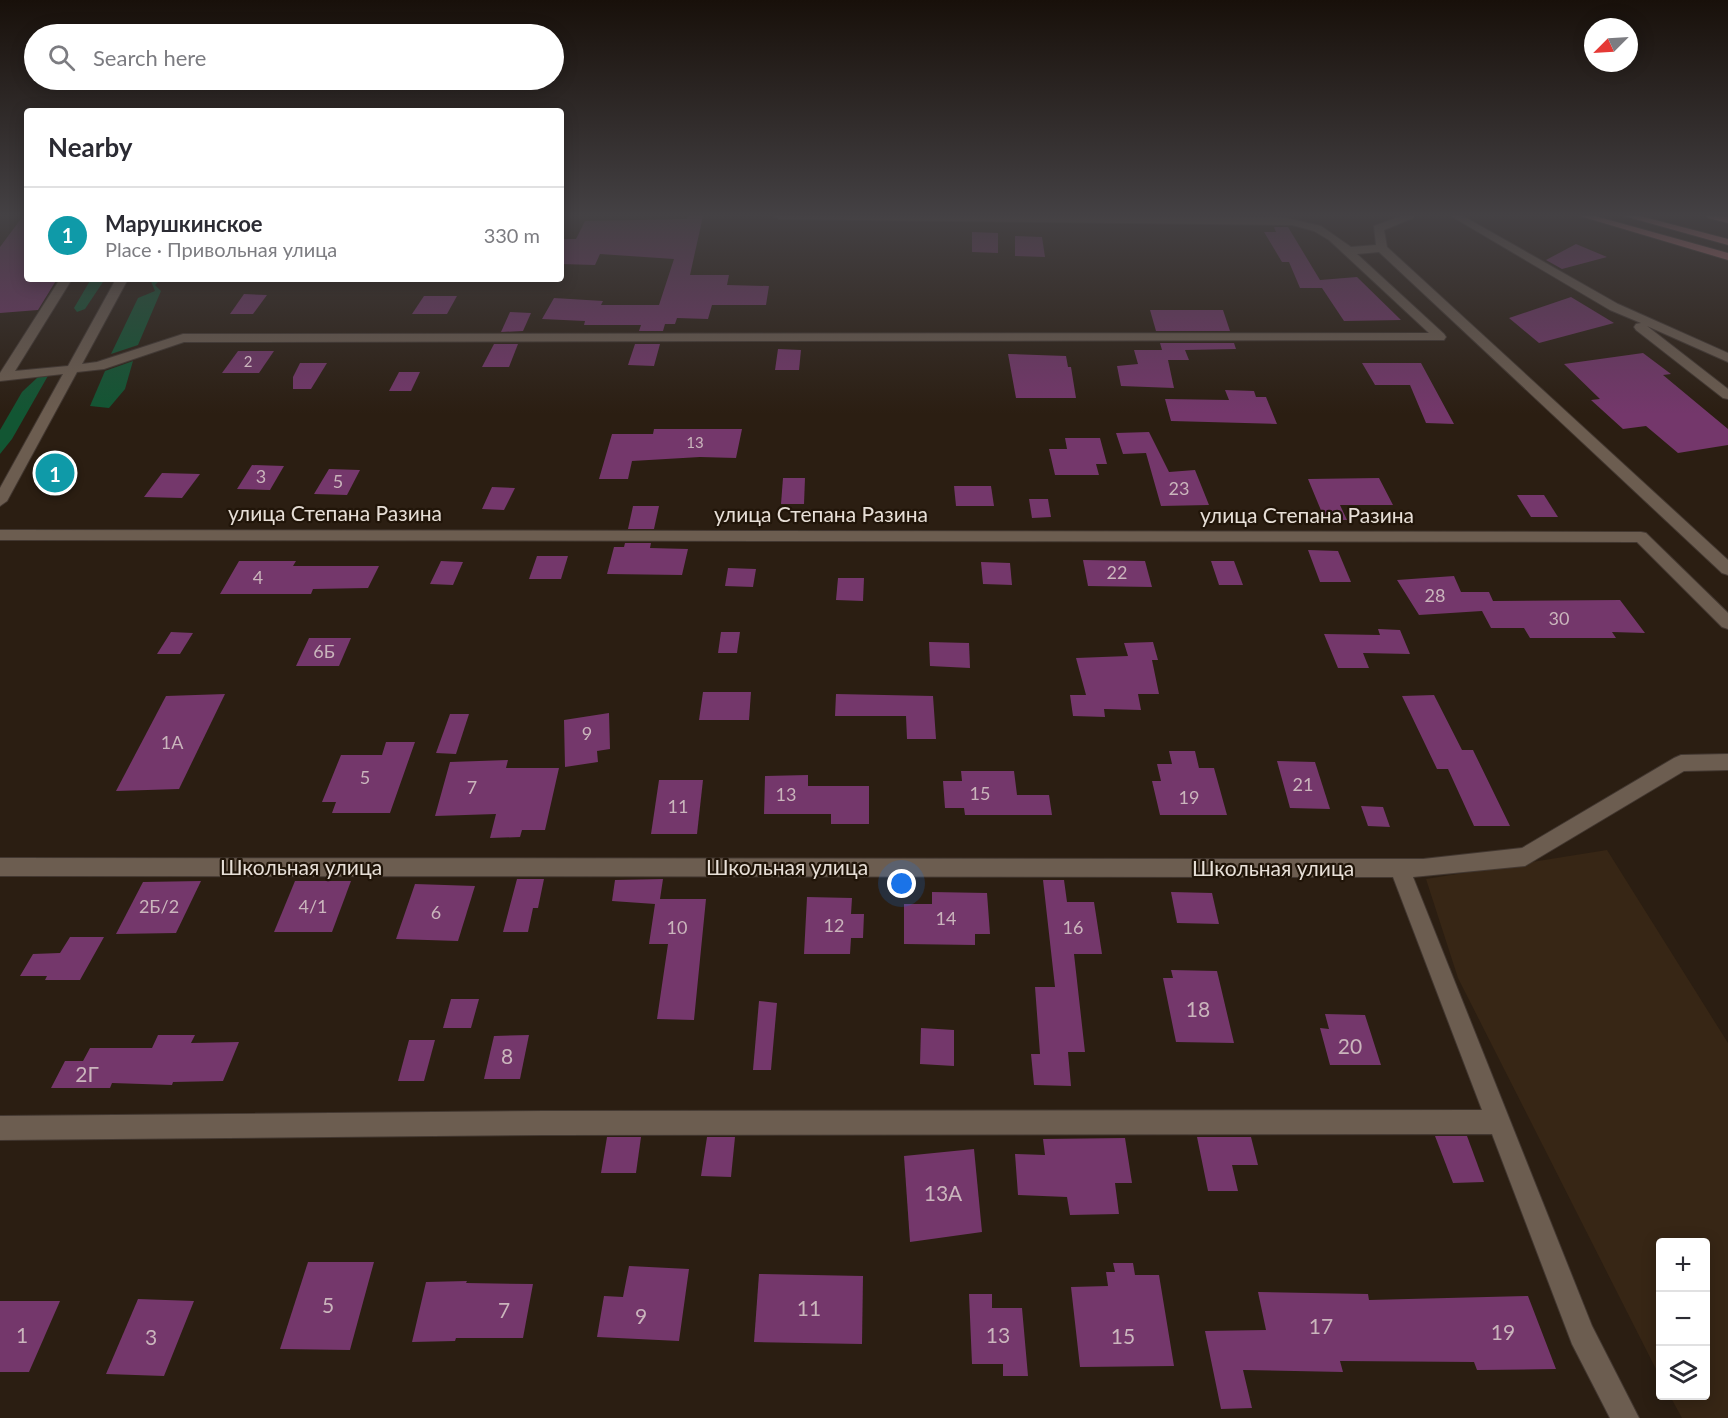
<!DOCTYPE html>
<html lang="en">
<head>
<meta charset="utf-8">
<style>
	body { margin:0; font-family:Lato,sans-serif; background:#f7f7f7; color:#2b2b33 }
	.controls { position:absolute; right:18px; bottom:18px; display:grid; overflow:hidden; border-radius:6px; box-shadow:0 3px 15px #0003 }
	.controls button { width:54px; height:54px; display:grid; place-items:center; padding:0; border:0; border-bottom:2px solid #e1e1e2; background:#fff; color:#2b2b33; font:30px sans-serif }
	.compass { position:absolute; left:1584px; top:18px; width:54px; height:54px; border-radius:50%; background:#fff; box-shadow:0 3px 15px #0003; rotate:246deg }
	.you { position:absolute; left:902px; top:884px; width:21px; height:21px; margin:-15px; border:4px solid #fff; border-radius:50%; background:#1a73e8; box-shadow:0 0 0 9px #1a73e833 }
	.badge { display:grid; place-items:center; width:39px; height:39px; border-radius:50%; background:#0f766e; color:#fff; font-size:20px; font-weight:700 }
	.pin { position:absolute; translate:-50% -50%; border:3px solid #fff; box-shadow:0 2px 6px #0006 }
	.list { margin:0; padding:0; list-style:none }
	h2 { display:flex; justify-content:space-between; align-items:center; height:78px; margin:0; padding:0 24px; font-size:26px }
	h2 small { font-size:20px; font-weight:400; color:#7c7c81 }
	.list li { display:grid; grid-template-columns:39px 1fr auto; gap:18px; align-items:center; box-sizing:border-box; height:96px; padding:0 24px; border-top:2px solid #e1e1e2 }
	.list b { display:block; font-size:22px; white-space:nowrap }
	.list p { margin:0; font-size:20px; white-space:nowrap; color:#7c7c81 }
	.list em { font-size:20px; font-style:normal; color:#7c7c81 }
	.icon { flex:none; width:33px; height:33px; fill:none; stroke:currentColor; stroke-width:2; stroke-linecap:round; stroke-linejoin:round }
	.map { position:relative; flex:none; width:1728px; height:1418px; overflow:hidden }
	.search { position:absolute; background:#fff; box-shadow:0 3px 15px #0003; left:24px; top:24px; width:540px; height:66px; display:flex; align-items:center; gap:15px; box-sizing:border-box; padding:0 21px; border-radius:33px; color:#7c7c81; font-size:22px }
	.panel { position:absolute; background:#fff; box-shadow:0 3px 15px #0003; left:24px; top:108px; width:540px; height:174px; border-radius:6px }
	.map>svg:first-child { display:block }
	.built { fill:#372615 }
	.forest { fill:#125633 }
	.building { fill:#74376b }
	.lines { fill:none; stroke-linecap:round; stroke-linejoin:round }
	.minor-casing { stroke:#423730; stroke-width:2 }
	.major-casing { stroke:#423730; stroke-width:2 }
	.minor { fill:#6c5d50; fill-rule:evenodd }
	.major { fill:#c17175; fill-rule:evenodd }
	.labels { text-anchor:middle; stroke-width:4.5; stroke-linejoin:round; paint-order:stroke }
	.far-number-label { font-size:15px; fill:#cab5bc }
	.number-label { font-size:18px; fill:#cab5bc }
	.street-label { font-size:21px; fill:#e7dfd7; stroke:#211509 }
	.near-number-label { font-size:21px; fill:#cab5bc }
</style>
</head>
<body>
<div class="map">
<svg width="1728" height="1418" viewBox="0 0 1728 1418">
	<rect width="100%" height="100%" fill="#2b1e12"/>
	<polygon class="built" points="1607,850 1728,1043 1728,1418 1682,1418 1670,1396 1706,1396 1706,1242 1660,1242 1660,1377 1458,978 1426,879"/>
	<g class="forest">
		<polygon points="91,279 105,279 85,309 77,312 74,308"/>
		<polygon points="150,279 161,279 155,285 161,291 138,345 111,354 138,298 155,291"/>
		<polygon points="133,361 125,389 109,408 90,406 105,371"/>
		<polygon points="49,374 12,439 0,454 0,430 22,392 38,377"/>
	</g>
	<g class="building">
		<polygon points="23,216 27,216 27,279 57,279 38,310 0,313 0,247"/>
		<polygon points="688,216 703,216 690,275 729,275 727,285 769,286 766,305 712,305 708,319 677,318 675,324 665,324 663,331 639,331 641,325 584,325 585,321 542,319 554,298 603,301 601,305 659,305 674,259 600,254 595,265 561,264 561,239 576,239 585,221 687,219"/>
		<polygon points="1274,227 1288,227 1320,280 1357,277 1401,320 1344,321 1322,288 1300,288 1289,262 1282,262 1264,232 1276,232"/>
		<polygon points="972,232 998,233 998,253 972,252"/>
		<polygon points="1015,236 1042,237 1045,257 1015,256"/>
		<polygon points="1576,244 1607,257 1562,269 1546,260"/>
		<polygon points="244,294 267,295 253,314 230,314"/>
		<polygon points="424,296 457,296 447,314 412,314"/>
		<polygon points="1571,297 1614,323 1539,343 1509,318"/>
		<polygon points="1150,310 1223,310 1230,331 1156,331"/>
		<polygon points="510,312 531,313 523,331 501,332"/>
		<polygon points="1160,343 1234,343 1236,349 1185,350 1189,360 1168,360 1174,388 1121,386 1117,366 1138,364 1134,350 1162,350"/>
		<polygon points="494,344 518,344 509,367 482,367"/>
		<polygon points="635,344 660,344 654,366 628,365"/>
		<polygon points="778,349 801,350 799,370 775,370"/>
		<polygon points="238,351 274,351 259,373 222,373"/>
		<polygon points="1643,353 1671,374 1663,375 1728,429 1728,445 1678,453 1646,426 1623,429 1591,400 1600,399 1564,364"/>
		<polygon points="1008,354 1066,356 1068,367 1071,367 1076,398 1016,398"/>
		<polygon points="300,363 327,363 311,389 293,389 293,377"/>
		<polygon points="1362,363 1421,363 1454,424 1426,423 1410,385 1375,385"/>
		<polygon points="399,372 420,372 411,391 389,391"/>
		<polygon points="1225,390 1254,391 1256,397 1266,397 1277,424 1171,421 1165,399 1229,400"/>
		<polygon points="654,429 742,429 736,458 700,457 632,461 628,479 599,479 612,434 653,434"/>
		<polygon points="1149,432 1169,472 1195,470 1209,505 1161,506 1146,453 1123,454 1116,433"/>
		<polygon points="1065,438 1100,438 1107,464 1096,464 1099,475 1055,475 1049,449 1067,449"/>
		<polygon points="252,465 284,466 270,490 237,489"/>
		<polygon points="329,469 360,470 347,495 314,494"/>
		<polygon points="162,473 200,474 182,498 144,497"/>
		<polygon points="783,478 805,478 804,504 781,504"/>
		<polygon points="1379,478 1393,505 1340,505 1347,520 1325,520 1308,479"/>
		<polygon points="954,486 991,486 994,506 956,506"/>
		<polygon points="492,487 515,488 504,510 482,509"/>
		<polygon points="1517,495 1544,495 1558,517 1531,517"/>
		<polygon points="1029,499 1048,499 1051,517 1032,518"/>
		<polygon points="633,506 659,506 654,529 628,529"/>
		<polygon points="625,543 651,543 650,548 688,549 682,575 607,574 614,547 624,547"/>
		<polygon points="1308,550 1338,551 1351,582 1320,582"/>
		<polygon points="537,556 568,556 561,579 529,579"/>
		<polygon points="1083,560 1145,561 1152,587 1088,586"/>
		<polygon points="239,561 296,561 293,566 379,566 368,588 313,589 311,594 220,594"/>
		<polygon points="441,561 463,562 453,585 430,584"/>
		<polygon points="1211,561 1234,561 1243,585 1219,585"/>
		<polygon points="981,562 1010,563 1012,585 983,584"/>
		<polygon points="728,568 756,569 753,587 725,586"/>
		<polygon points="1454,576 1461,592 1489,592 1493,601 1620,600 1645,633 1612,632 1616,638 1530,638 1524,628 1491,628 1482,611 1419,615 1397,580"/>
		<polygon points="838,578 864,578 863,601 836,600"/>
		<polygon points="1378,629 1400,630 1410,654 1363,653 1369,668 1338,668 1324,634 1380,635"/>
		<polygon points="171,632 193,633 180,654 157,654"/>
		<polygon points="721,632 740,632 737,653 718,653"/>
		<polygon points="309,638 351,638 339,666 296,666"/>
		<polygon points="929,642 969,643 970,668 930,666"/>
		<polygon points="1153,642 1158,660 1152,660 1159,694 1138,694 1141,710 1104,709 1105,717 1073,716 1070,695 1086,695 1076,658 1128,656 1124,643"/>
		<polygon points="703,692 751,692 749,720 699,720"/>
		<polygon points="225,694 179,789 116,791 166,696"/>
		<polygon points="836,694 933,696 936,739 907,739 906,716 835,716"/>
		<polygon points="1434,695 1462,750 1473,750 1510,826 1474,826 1448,769 1437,769 1402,696"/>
		<polygon points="609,713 610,749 597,751 598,762 565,767 564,720"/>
		<polygon points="450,714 469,714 456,754 436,753"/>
		<polygon points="386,742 415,742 390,813 332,813 336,802 322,802 341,755 382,755"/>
		<polygon points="1169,751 1195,751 1199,768 1214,768 1227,815 1160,815 1152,781 1161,781 1157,764 1172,764"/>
		<polygon points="508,760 506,768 559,768 545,830 522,830 520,837 490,838 496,814 435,816 450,762"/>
		<polygon points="1277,761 1315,762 1330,809 1290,808"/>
		<polygon points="961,771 1014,771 1017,795 1049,795 1052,815 965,815 964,808 945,808 943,781 962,781"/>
		<polygon points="808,775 808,786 869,786 869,824 831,824 831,814 764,814 765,776"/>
		<polygon points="659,780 703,780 697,834 651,834"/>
		<polygon points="1361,806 1383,807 1390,827 1368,826"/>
		<polygon points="517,879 544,879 538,908 533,908 528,932 503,932"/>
		<polygon points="663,879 660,899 706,899 694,1020 657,1019 668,944 649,944 655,904 612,901 615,880"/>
		<polygon points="1043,880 1064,880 1067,902 1094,902 1102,954 1074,954 1085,1052 1068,1052 1071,1086 1034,1085 1031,1054 1040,1054 1035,987 1055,987"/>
		<polygon points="201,881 176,933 116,934 143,882"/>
		<polygon points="295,881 351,881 332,932 274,932"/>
		<polygon points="415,884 475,886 458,941 396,939"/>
		<polygon points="932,892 987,893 990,934 975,934 975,945 904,944 904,904 932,904"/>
		<polygon points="1171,892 1212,893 1219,924 1177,923"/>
		<polygon points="807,897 852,898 851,914 864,914 863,938 851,938 850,954 804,954"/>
		<polygon points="70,937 104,937 80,980 45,980 47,976 20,976 33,954 60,953"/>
		<polygon points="1171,970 1217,971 1234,1043 1176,1042 1163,978 1173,978"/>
		<polygon points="451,999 479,999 471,1028 443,1028"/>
		<polygon points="759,1001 777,1003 771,1070 753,1070"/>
		<polygon points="1325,1014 1365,1015 1381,1065 1330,1065 1320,1028 1329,1029"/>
		<polygon points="921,1028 954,1030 954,1066 920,1064"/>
		<polygon points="158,1035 195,1035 191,1043 239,1042 223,1081 173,1082 172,1085 112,1083 110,1088 51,1088 65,1061 83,1061 90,1048 152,1048"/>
		<polygon points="529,1035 520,1079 484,1079 494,1036"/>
		<polygon points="409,1040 435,1040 424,1081 398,1081"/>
		<polygon points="1435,1136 1467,1136 1484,1182 1453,1183"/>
		<polygon points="607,1137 641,1137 636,1173 601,1173"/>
		<polygon points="707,1137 735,1137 731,1177 701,1176"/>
		<polygon points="1197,1137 1251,1137 1258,1165 1232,1165 1238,1191 1208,1191"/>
		<polygon points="1125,1138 1132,1183 1115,1183 1119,1214 1070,1215 1067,1197 1018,1195 1015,1154 1045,1155 1043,1139"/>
		<polygon points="974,1149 982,1232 910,1242 904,1156"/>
		<polygon points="308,1262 374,1262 350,1350 280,1349"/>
		<polygon points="1113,1263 1133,1263 1135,1275 1159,1275 1174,1366 1080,1367 1071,1287 1108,1286 1106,1272 1115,1272"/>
		<polygon points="629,1266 689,1269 679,1341 597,1337 604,1296 623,1297"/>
		<polygon points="759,1274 863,1276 862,1344 754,1342"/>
		<polygon points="467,1281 466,1283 533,1284 523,1338 456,1338 455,1341 412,1342 426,1282"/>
		<polygon points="1258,1292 1368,1294 1369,1300 1528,1296 1556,1369 1477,1370 1474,1362 1340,1361 1343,1372 1243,1370 1252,1408 1221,1409 1205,1331 1266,1330"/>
		<polygon points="969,1294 992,1294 992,1308 1022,1308 1028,1376 1003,1376 1003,1364 972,1364"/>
		<polygon points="138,1299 194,1301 164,1376 106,1374"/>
		<polygon points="0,1301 60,1301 29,1372 0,1372"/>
	</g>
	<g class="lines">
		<defs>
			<g id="minor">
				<polygon points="774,216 1282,217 1321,226 1351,247 1376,245 1374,226 1401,216 1414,216 1413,218 1384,230 1387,247 1728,560 1728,575 1722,573 1379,252 1357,254 1444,334 1446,337 1444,340 184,342 104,369 77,372 7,501 0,506 0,488 63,374 0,381 0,373 60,279 72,279 15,371 68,366 116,279 128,279 82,364 97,362 183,334 1429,333 1329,240 1314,231 1292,225 779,219"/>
				<polygon points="1451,216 1463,216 1618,304 1728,353 1728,362 1647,326 1728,389 1728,399 1723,398 1636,330 1634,327 1636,324 1641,323 1610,310"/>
				<polygon points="0,530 1641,532 1646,533 1728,613 1728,629 1722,627 1637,542 0,540"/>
				<polygon points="1728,754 1728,770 1684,771 1525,866 1413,877 1592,1326 1639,1418 1610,1418 1572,1344 1492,1134 545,1135 0,1140 0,1116 545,1111 1482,1110 1393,877 0,876 0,858 1423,859 1522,848 1674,758 1681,755"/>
			</g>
			<g id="major">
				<polygon points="1580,216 1595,216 1728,253 1728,260"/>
				<polygon points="1624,216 1640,216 1728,239 1728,245"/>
				<polygon points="1707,216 1728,217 1728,223 1708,218"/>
			</g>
		</defs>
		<use href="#minor" class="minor-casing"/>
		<use href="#major" class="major-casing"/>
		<use href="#minor" class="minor"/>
		<use href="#major" class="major"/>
	</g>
	<linearGradient id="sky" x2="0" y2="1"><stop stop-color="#18100a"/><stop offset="0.52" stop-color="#444144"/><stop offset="1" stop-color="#444144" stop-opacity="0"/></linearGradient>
	<rect width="1728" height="414" fill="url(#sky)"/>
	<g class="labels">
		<g class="far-number-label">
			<text x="248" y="367">2</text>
			<text x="695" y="448">13</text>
		</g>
		<g class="number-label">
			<text x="261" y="483">3</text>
			<text x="338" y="488">5</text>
			<text x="1179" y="495">23</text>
			<text x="1117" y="579">22</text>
			<text x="258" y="584">4</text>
			<text x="1435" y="602">28</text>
			<text x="1559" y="625">30</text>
			<text x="324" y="658">6Б</text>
			<text x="587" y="740">9</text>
			<text x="172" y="749">1А</text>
			<text x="365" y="784">5</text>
			<text x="1303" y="791">21</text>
			<text x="472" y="794">7</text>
			<text x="980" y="800">15</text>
			<text x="786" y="801">13</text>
			<text x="1189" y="804">19</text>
			<text x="678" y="813">11</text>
			<text x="159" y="913">2Б/2</text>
			<text x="313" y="913">4/1</text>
			<text x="436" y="919">6</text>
			<text x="946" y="925">14</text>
			<text x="834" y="932">12</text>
			<text x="677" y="934">10</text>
			<text x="1073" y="934">16</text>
		</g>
		<g class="street-label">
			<text x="335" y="521">улица Степана Разина</text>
			<text x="821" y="522">улица Степана Разина</text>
			<text x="1307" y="523">улица Степана Разина</text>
			<text x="301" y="875">Школьная улица</text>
			<text x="787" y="875">Школьная улица</text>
			<text x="1273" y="876">Школьная улица</text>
		</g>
		<g class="near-number-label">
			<text x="1198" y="1017">18</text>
			<text x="1350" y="1054">20</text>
			<text x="507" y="1064">8</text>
			<text x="87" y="1082">2Г</text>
			<text x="943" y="1201">13А</text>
			<text x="328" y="1313">5</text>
			<text x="809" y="1316">11</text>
			<text x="504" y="1318">7</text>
			<text x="641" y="1324">9</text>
			<text x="1321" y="1334">17</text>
			<text x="1503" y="1340">19</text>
			<text x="22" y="1343">1</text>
			<text x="998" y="1343">13</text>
			<text x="1123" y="1344">15</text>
			<text x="151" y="1345">3</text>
		</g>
	</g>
</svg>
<div class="controls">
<button>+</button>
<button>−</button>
<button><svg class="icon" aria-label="layers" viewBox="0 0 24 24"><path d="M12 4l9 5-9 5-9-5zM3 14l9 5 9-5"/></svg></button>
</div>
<svg class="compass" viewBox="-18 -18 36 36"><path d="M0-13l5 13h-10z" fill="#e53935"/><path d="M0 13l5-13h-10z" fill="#7c7c81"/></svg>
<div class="you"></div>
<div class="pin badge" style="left:55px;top:473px;background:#0f9aa8">1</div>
<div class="search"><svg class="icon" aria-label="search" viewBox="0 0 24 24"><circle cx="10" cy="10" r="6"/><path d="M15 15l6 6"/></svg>Search here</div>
<section class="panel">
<h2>Nearby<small></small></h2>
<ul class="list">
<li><span class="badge" style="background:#0f9aa8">1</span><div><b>Марушкинское</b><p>Place · Привольная улица</p></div><em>330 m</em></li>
</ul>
</section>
</div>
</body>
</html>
